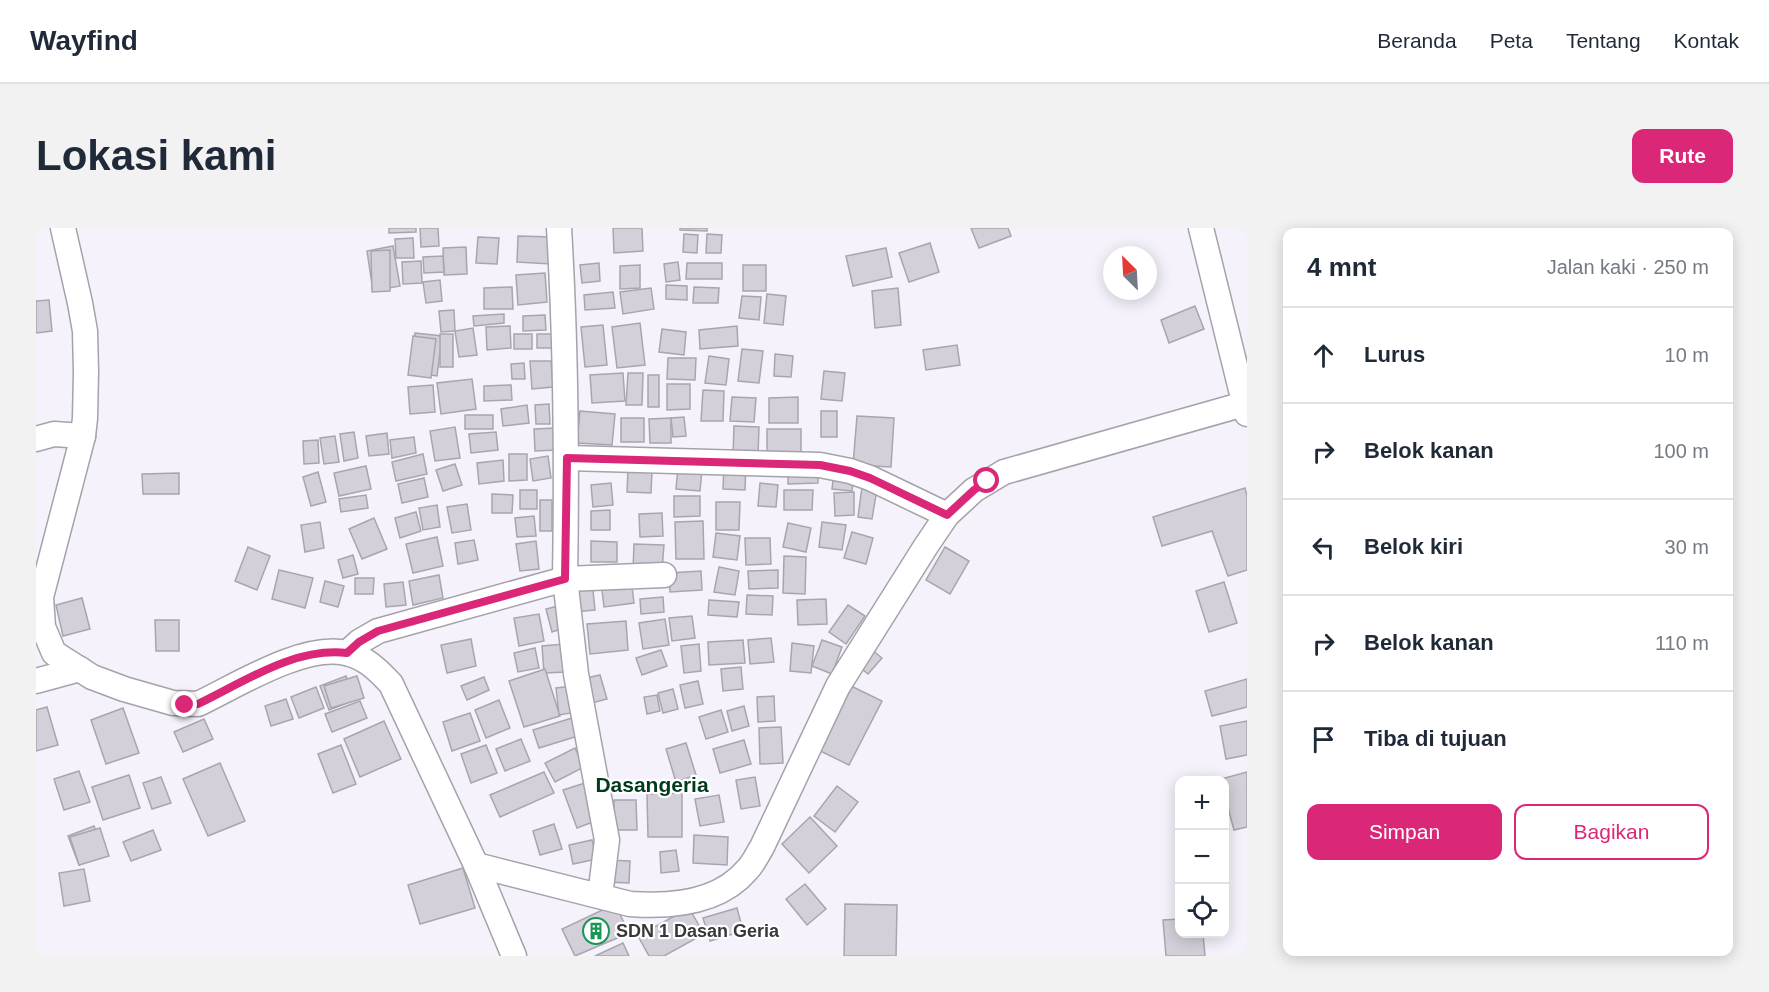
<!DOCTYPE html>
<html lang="id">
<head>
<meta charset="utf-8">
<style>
	body { margin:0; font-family:Helvetica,sans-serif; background:#f2f2f3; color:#1f2937 }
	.controls { position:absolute; right:18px; bottom:18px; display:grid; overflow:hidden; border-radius:12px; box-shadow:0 3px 15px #0003 }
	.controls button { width:54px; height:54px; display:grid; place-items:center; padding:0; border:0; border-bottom:2px solid #e0e1e3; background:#fff; color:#1f2937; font:30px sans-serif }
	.compass { position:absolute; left:1067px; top:18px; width:54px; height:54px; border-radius:50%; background:#fff; box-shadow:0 3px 15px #0003; rotate:336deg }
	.stop { position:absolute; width:18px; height:18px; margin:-14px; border:4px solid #db2777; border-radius:50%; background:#fff }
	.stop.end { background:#db2777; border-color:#fff; box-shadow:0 2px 6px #0008 }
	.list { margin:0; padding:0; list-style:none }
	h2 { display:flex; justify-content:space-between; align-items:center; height:78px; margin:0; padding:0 24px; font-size:26px }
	h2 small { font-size:20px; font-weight:400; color:#747a83 }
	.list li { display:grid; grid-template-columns:39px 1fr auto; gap:18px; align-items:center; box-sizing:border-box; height:96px; padding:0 24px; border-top:2px solid #e0e1e3 }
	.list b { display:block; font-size:22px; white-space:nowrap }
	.list em { font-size:20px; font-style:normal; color:#747a83 }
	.actions { display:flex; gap:12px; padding:18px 24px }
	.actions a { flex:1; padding:14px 0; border:2px solid #db2777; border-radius:12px; text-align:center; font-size:21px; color:#db2777 }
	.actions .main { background:#db2777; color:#fff }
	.icon { flex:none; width:33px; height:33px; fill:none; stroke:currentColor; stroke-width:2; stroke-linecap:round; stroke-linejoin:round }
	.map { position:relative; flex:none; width:1211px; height:728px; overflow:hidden; border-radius:12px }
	header { display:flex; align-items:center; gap:36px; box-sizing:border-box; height:84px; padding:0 30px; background:#fff; border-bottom:2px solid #e0e1e3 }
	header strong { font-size:28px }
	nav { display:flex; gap:33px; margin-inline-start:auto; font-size:21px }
	.intro { display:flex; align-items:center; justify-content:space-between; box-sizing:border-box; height:144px; padding:0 36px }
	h1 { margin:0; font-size:42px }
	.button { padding:15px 27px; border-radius:12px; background:#db2777; color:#fff; font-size:21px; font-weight:700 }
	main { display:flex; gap:36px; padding:0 36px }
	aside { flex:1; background:#fff; border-radius:12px; box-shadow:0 3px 15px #0003 }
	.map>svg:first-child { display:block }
	.building { fill:#d4d0da; stroke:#a9a5ae; stroke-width:1.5 }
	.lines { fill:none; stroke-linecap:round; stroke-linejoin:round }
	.minor-casing { stroke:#a6a2ac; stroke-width:27 }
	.minor { stroke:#fff; stroke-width:24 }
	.route { stroke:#db2777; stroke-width:8 }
	.labels { text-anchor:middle; stroke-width:4.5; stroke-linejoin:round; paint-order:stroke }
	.poi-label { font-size:18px; font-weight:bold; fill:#38373b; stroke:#fff; text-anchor:start }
	.quarter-label { font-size:21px; font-weight:bold; fill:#003b1b; stroke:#fff }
</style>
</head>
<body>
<header>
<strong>Wayfind</strong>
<nav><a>Beranda</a><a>Peta</a><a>Tentang</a><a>Kontak</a></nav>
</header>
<div class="intro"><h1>Lokasi kami</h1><a class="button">Rute</a></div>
<main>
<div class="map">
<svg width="1211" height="728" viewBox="0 0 1211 728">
	<rect width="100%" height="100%" fill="#f5f2fc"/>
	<g class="building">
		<polygon points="353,0 380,0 380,4 353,5"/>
		<polygon points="384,0 402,0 403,18 385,19"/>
		<polygon points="577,0 606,0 607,23 578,25"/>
		<polygon points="644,0 671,0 671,3 644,2"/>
		<polygon points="935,0 972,0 975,8 943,20"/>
		<polygon points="648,6 662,7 661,25 647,24"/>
		<polygon points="671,6 686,7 685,25 670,25"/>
		<polygon points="482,8 516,9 515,36 481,34"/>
		<polygon points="442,9 463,10 461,36 440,35"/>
		<polygon points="377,10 378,30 360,30 359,11"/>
		<polygon points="894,15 903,44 873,54 863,25"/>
		<polygon points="357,18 364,58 337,63 331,23"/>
		<polygon points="430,19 431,46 408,47 407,20"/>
		<polygon points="850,20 856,49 817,58 810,28"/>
		<polygon points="354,22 354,63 336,64 335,23"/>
		<polygon points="407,28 408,44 388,45 387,29"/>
		<polygon points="385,33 386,55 367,56 366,34"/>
		<polygon points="642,34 644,52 630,54 628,36"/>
		<polygon points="563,35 564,53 546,55 544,37"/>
		<polygon points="651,35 686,35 686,51 650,51"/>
		<polygon points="604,37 604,60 584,61 584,38"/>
		<rect x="707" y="37" width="23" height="26"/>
		<polygon points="509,45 511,74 482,77 480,47"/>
		<polygon points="404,52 406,73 390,75 387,54"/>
		<polygon points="630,57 651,58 651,72 630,71"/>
		<polygon points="476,59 477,81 448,81 448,60"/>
		<polygon points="658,59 683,60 682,75 657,75"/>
		<polygon points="615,60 618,81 587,86 584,64"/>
		<polygon points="862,60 865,97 839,100 836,63"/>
		<polygon points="577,64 579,80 549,82 548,67"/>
		<polygon points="731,66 750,68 747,97 728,95"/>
		<polygon points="706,68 725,69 723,92 703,90"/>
		<polygon points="13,72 16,103 0,105 0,73"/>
		<polygon points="1159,78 1168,101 1133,115 1125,92"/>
		<polygon points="418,82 419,103 405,104 403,83"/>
		<polygon points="468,86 468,95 438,98 437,88"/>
		<polygon points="509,87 510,102 487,103 487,88"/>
		<polygon points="604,95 609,137 581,140 576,99"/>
		<polygon points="567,97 571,137 549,139 545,99"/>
		<polygon points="474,98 475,120 451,122 450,99"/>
		<polygon points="701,98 702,118 664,121 663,102"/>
		<polygon points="437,100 441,127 423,129 419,103"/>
		<polygon points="626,101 650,104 648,127 623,124"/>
		<polygon points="379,105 406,108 401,148 374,144"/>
		<rect x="404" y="106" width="13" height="33"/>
		<rect x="478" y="106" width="18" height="15"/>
		<polygon points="501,106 516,106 517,120 501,120"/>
		<polygon points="377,108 400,111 395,150 372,147"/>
		<polygon points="921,117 924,137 890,142 887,122"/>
		<polygon points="706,121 727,123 723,155 702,153"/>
		<polygon points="739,126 757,128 755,149 738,148"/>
		<polygon points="673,128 693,131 690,157 669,155"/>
		<polygon points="632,130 660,130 659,152 631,151"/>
		<polygon points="494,133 515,133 517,159 496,161"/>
		<polygon points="488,135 489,151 476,151 475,136"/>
		<polygon points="788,143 809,145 806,173 785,171"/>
		<polygon points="587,145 589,173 556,175 554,147"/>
		<polygon points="592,145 607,145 606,177 590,177"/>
		<rect x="612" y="147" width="11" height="32"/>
		<polygon points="436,151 440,181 405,186 401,155"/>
		<polygon points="631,156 654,156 654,181 631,182"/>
		<polygon points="397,157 399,184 374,186 372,159"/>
		<polygon points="475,157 476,172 448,173 448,158"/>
		<polygon points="667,162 688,163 687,193 665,193"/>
		<polygon points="696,169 720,170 718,194 694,193"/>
		<polygon points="762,169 762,195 733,195 733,170"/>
		<polygon points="513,176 514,196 500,196 499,177"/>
		<polygon points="491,177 493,195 467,198 465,181"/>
		<polygon points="544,183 579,186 576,217 541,215"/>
		<rect x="785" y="183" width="16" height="26"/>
		<rect x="429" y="187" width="28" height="14"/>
		<polygon points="821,188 858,190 855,239 817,237"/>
		<polygon points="648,189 650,208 637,209 635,190"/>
		<rect x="585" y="190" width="23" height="24"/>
		<polygon points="635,190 635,215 614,215 613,191"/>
		<polygon points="698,198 723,199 722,227 697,227"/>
		<polygon points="419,199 424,230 399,233 394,203"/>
		<polygon points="519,200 521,222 499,223 498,201"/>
		<rect x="731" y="201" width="34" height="33"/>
		<polygon points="318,204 322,230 308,233 304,206"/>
		<polygon points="460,204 462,222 435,225 433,206"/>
		<polygon points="351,205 353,226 333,228 330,208"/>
		<polygon points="299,208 303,234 288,236 284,210"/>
		<polygon points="378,209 380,225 356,230 354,212"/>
		<polygon points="282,212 283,235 268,236 267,213"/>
		<polygon points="387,226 391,246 360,253 356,234"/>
		<polygon points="473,226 491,226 491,252 473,253"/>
		<polygon points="512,228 515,250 497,253 494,231"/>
		<polygon points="467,232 468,253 443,256 441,235"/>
		<polygon points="688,235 710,235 709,262 687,261"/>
		<polygon points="419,236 426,257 407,263 400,242"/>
		<polygon points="330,238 335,261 303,268 298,245"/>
		<polygon points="642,239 666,242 664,263 640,261"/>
		<polygon points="782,239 782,255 752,256 752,240"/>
		<polygon points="592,242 616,244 615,265 591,264"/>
		<polygon points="282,244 290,274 275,278 267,249"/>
		<polygon points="798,244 818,246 816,263 796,261"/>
		<polygon points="143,245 143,266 107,266 106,246"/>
		<polygon points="388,250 392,269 366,275 362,256"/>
		<polygon points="575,255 577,277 557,279 555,257"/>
		<polygon points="724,255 742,257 740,279 722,278"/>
		<polygon points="826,259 841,261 836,291 822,289"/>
		<polygon points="1209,260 1211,268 1211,342 1192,348 1176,303 1126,318 1117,289"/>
		<rect x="484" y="262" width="17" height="19"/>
		<polygon points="748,262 777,262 776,282 748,282"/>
		<polygon points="818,264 818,287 799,288 798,265"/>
		<polygon points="456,266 477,267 476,285 456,285"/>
		<polygon points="330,267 332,280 305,284 303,271"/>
		<polygon points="638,268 664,268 664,288 638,289"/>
		<rect x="504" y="272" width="12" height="31"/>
		<polygon points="680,274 704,274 703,302 680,302"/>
		<polygon points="431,276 435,302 416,305 411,279"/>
		<polygon points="401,277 404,299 387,302 383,280"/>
		<polygon points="574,282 574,302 555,302 555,283"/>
		<polygon points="380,284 385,303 364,310 359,290"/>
		<polygon points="626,285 627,308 604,309 603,286"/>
		<polygon points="498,288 500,308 481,309 479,290"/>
		<polygon points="338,290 351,321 326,331 313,301"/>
		<polygon points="667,293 668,331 640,331 639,294"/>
		<polygon points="284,294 288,320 269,324 265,297"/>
		<polygon points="786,294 810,297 806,322 783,319"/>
		<polygon points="752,295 775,300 770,324 747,319"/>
		<polygon points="816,304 837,310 830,336 808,330"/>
		<polygon points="680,305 704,308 701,332 677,329"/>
		<polygon points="401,309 407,338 377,345 370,316"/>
		<polygon points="709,310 734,310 735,336 710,337"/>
		<polygon points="438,312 442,332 422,336 419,315"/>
		<polygon points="500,313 503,341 484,343 480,316"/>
		<polygon points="555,313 581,314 581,334 555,334"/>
		<polygon points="598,316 628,317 626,342 597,341"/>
		<polygon points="212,319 234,328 221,362 199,353"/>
		<polygon points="909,319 933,333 914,366 890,352"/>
		<polygon points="317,327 322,346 307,350 302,332"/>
		<polygon points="748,328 770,329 769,366 747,365"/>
		<polygon points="683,339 703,343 699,367 678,364"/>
		<polygon points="243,342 277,350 269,380 236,371"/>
		<polygon points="742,342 742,360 713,361 712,343"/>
		<polygon points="665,343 666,362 634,364 633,345"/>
		<polygon points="403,347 407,370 377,377 373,353"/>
		<polygon points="319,350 338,350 337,366 319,366"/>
		<polygon points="595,351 598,375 568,379 565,354"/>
		<polygon points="289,353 308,358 302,379 284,374"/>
		<polygon points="556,353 559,382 537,384 534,355"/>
		<polygon points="367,354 370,377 350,379 348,356"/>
		<polygon points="1188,354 1201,395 1173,404 1160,363"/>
		<polygon points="711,367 737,368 736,387 710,386"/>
		<polygon points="627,369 628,384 605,386 604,371"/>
		<polygon points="46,370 54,401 27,408 20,377"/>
		<polygon points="790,371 791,396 762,397 761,372"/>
		<polygon points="673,372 703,374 701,389 672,387"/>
		<polygon points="812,377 829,388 810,416 793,404"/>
		<polygon points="522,378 528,400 516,404 510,381"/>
		<polygon points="503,386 508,413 483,418 478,390"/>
		<polygon points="656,388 659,410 636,413 633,390"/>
		<polygon points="629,391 633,417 607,421 603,395"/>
		<polygon points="119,392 143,392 143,423 120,423"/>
		<polygon points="590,393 592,422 554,426 551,396"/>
		<polygon points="735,410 738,434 714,436 712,412"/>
		<polygon points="435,411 440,438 411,445 405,417"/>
		<polygon points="707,412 709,435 673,437 672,414"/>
		<polygon points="786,412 806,419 796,446 776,438"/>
		<polygon points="756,415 778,418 775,445 754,443"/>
		<polygon points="528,416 531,444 508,445 506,418"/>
		<polygon points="663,416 665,443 648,445 645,418"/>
		<polygon points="499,420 503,440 482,444 478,425"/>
		<polygon points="835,421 846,430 832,446 821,437"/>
		<polygon points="625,422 631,438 606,447 600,430"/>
		<polygon points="705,439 707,461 687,463 685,441"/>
		<polygon points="509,441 524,488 488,499 473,453"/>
		<polygon points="564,447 571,471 552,476 546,451"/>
		<polygon points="310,448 319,472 293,482 284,458"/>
		<polygon points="321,448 328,470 295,480 288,458"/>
		<polygon points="448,449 453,462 431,472 425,458"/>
		<polygon points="1211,451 1211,479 1176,488 1169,463"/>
		<polygon points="662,453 667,476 649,480 644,457"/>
		<polygon points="811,456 846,473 813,537 778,520"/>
		<polygon points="538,458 541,484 523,487 520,460"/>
		<polygon points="280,459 288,480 263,490 255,469"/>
		<polygon points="637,461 642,481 627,485 622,465"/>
		<polygon points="621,467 624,483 611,486 608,469"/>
		<polygon points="738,468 739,493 722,494 721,469"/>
		<polygon points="250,471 257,491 235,498 229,478"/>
		<polygon points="463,472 474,500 450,510 439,482"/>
		<polygon points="324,473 331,490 296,504 289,486"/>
		<polygon points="708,478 713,498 696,503 691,483"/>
		<polygon points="11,479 22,517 0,523 0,482"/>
		<polygon points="87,480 103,525 70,536 55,492"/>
		<polygon points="685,482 692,504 670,511 663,489"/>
		<polygon points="434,485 444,513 416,523 407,494"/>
		<polygon points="536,490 542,508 503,520 497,502"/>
		<polygon points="168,491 177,511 147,524 138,504"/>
		<polygon points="348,493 365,531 324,549 308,511"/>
		<polygon points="1211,493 1211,527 1190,531 1184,498"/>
		<polygon points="745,499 747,535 724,536 723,500"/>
		<polygon points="485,511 494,533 469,543 460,521"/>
		<polygon points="708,512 715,536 684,545 677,521"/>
		<polygon points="650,515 660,547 640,554 630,521"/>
		<polygon points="305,517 320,556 297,565 282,526"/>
		<polygon points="450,517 461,545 435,555 425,526"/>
		<polygon points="539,520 548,539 519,554 509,535"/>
		<polygon points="184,535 209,593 172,608 147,551"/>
		<polygon points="43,543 54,574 28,582 18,551"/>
		<polygon points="508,544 518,565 464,589 454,567"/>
		<polygon points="1211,544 1211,599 1198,602 1188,565 1188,552 1185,551"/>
		<polygon points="93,547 104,580 67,592 56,559"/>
		<polygon points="125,549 135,575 116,581 107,555"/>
		<polygon points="719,549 724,578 705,581 700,552"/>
		<polygon points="549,555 562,592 541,600 527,562"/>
		<polygon points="801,558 822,574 799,604 778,588"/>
		<polygon points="646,565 646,609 612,609 611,566"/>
		<polygon points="683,567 688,594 664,598 659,571"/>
		<polygon points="578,572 600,572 601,602 578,602"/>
		<polygon points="774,589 801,618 773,645 746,616"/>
		<polygon points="518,596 526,621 504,627 497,603"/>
		<polygon points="58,598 69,627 43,637 32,608"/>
		<polygon points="64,600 73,628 43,637 34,609"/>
		<polygon points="117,602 125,622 95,633 87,614"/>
		<polygon points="658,607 692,609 691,637 657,635"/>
		<polygon points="556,612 561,631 537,636 533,617"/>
		<polygon points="640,622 643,643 625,645 624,624"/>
		<polygon points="570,632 594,633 593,655 569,654"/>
		<polygon points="427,640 439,680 384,696 372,657"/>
		<polygon points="48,641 54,673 28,678 23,645"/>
		<polygon points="769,656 790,681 771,697 750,671"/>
		<polygon points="579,676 593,705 539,728 526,701"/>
		<polygon points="809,676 861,677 860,728 808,728"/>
		<polygon points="653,680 668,706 628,728 613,728 602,708"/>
		<polygon points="701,680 707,703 674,713 667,690"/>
		<polygon points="1144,691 1144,706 1167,706 1169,728 1130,728 1127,692"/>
		<polygon points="587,715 593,728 559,728"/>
	</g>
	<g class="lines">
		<defs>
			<g id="minor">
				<path d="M27,0L44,75L49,103L50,144L49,190L47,208L5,369L7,399L18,425L56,449L88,461L137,475L162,476C200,458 268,415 310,425C329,429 342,442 355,456L440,637L478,728"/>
				<polyline points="1165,0 1211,186"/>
				<polyline points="0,211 18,206 47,208"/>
				<polyline points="531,230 784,237 814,243 834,250 911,287"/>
				<path d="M311,425L323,414L342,403L529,351C531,234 530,117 523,0"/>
				<polyline points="0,453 44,441"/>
				<path d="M440,637L594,676C634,679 683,675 711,642C717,636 721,627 726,619L802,458L890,318L911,287L938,262L968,244L1208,176"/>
				<polyline points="564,668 571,612 540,446 529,351 628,347"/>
			</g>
		</defs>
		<use href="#minor" class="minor-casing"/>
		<use href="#minor" class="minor"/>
	</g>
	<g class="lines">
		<path class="route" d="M149,477L162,476C208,454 258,419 311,425L323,414L342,403L529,351L531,230L784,237L814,243L834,250L911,287L938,262L951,253"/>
	</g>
	<defs>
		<symbol id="building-ring" viewBox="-11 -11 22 22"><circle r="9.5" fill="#fff" stroke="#189653" stroke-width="1.5"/><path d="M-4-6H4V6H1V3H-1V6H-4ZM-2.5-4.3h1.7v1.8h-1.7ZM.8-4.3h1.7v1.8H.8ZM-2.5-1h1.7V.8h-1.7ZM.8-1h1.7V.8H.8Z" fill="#189653"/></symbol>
	</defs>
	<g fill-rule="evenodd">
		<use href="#building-ring" x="545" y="688" width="30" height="30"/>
	</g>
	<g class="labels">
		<g class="poi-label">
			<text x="580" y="709">SDN 1 Dasan Geria</text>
		</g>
		<g class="quarter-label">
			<text x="616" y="564">Dasangeria</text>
		</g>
	</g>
</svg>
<div class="controls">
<button>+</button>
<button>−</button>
<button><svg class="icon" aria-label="locate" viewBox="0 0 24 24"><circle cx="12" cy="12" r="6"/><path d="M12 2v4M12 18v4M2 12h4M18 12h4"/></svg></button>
</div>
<svg class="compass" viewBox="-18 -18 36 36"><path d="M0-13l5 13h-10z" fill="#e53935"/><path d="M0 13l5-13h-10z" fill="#747a83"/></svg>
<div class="stop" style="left:951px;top:253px"></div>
<div class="stop end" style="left:149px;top:477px"></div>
</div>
<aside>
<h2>4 mnt<small>Jalan kaki · 250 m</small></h2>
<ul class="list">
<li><svg class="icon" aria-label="ahead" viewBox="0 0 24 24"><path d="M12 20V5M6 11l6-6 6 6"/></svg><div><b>Lurus</b></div><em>10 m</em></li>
<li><svg class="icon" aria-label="right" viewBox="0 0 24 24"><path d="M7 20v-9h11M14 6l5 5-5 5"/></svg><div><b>Belok kanan</b></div><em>100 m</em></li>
<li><svg class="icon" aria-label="left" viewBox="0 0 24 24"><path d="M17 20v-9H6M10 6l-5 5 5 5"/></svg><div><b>Belok kiri</b></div><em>30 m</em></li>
<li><svg class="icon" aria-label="right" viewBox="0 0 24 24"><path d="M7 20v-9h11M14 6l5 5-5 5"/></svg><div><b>Belok kanan</b></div><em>110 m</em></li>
<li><svg class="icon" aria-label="arrive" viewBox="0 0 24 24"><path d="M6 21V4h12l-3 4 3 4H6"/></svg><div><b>Tiba di tujuan</b></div></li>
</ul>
<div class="actions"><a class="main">Simpan</a><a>Bagikan</a></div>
</aside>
</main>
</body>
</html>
